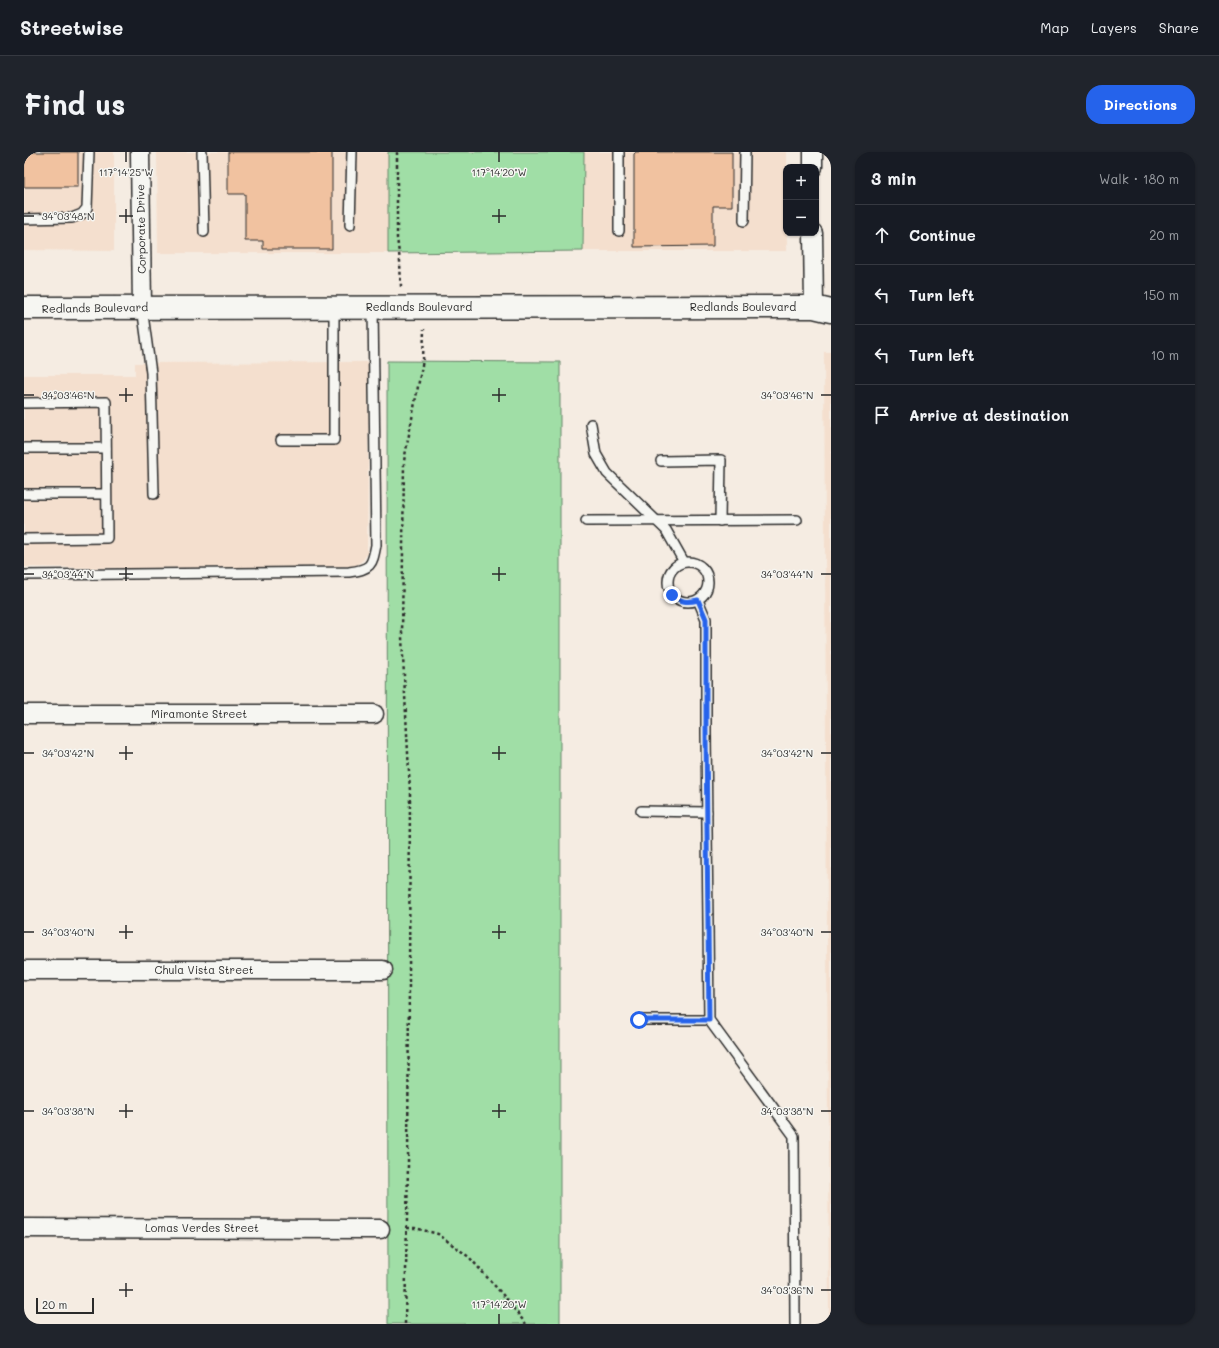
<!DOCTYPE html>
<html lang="en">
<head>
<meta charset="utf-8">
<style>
	body { margin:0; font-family:Mali,sans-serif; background:#20242c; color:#f1f3f6 }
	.controls { position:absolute; right:12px; top:12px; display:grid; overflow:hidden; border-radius:8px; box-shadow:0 1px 3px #0004 }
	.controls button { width:36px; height:36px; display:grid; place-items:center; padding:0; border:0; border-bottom:1px solid #363941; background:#171b24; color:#f1f3f6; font:20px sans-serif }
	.scale { position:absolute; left:12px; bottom:10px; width:58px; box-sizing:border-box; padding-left:4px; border:2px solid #2b2b2b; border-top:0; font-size:11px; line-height:14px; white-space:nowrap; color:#2b2b2b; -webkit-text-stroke:3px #f6f6f2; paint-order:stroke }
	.stop { position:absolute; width:12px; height:12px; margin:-9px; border:3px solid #2563eb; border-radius:50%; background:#fff }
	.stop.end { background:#2563eb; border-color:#fff; box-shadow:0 1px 4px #0008 }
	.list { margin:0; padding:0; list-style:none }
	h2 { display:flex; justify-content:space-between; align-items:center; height:52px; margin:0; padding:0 16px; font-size:17px }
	h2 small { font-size:13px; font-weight:400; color:#9ea1a6 }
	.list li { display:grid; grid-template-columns:26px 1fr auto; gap:12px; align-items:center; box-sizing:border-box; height:60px; padding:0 16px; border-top:1px solid #363941 }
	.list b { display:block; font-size:15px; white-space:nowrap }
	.list em { font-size:13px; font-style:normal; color:#9ea1a6 }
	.icon { flex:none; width:22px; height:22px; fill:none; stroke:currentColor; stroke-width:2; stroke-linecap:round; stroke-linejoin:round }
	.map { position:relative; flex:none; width:807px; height:1172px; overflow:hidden; border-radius:16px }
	header { display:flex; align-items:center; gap:24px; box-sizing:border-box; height:56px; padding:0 20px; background:#171b24; border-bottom:1px solid #363941 }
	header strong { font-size:19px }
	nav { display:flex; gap:22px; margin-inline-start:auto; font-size:14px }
	.intro { display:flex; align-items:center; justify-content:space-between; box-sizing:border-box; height:96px; padding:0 24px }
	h1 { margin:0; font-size:28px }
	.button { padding:10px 18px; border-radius:16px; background:#2563eb; color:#fff; font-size:14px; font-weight:700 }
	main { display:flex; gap:24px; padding:0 24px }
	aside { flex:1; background:#171b24; border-radius:16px; box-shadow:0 1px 3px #0004 }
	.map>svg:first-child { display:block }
	.built { fill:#f4dfce }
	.green { fill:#a0dea6; stroke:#668468 }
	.building { fill:#f1c2a0; stroke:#2b2b2b }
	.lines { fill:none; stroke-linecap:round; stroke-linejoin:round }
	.lane-casing { stroke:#2b2b2b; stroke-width:12 }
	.street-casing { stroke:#2b2b2b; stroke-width:21 }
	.primary-casing { stroke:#2b2b2b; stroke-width:25 }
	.path { stroke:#2b2b2b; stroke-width:2.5; stroke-dasharray:3 3; stroke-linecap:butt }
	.lane { stroke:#f6f6f2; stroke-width:9 }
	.street { stroke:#f6f6f2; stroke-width:18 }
	.primary { stroke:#f6f6f2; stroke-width:22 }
	.route { stroke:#2563eb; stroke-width:5 }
	.ticks { fill:none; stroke:#2b2b2b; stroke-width:1.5 }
	.labels { text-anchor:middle; stroke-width:3; stroke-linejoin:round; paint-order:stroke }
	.street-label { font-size:11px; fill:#2b2b2b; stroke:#f6f6f2 }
	.ticks-label { font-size:10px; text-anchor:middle; fill:#2b2b2b; stroke:#f6f6f2; stroke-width:3; stroke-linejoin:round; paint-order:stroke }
</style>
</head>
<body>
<header>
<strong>Streetwise</strong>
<nav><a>Map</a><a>Layers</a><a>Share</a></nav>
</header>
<div class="intro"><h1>Find us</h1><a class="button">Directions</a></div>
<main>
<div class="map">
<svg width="807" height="1172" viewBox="0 0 807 1172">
	<rect width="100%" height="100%" fill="#f5ece2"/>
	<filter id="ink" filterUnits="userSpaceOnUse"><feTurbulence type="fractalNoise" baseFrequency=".025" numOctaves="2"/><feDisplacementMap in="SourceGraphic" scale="8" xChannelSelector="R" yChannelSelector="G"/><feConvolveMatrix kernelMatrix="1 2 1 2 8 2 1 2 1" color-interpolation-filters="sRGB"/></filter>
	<g filter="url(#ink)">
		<g class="built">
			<polygon points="0,0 90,0 90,99 0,98"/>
			<polygon points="133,0 364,0 364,101 134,101"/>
			<polygon points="560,0 763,0 763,15 762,15 763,99 559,99"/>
			<polygon points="800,200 807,200 807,1172 805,1172"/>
			<polygon points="345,210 343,402 339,408 331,414 110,416 0,415 0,223 111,223 111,211"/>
		</g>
		<g class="green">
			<polygon points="364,0 560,0 559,99 364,101"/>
			<polygon points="363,209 536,210 536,1172 364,1172"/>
		</g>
		<g class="building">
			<rect x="0" y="0" width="54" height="35"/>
			<polygon points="204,0 308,0 308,97 239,97 239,89 221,89 221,42 204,42"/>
			<polygon points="612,0 708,0 708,54 689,54 689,94 610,95 610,2"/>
		</g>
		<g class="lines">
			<defs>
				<g id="lane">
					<polyline points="178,0 180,80"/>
					<polyline points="595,0 595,79"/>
					<polyline points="0,67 48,66 58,62 63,56 65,0"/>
					<polyline points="720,69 721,0"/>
					<polyline points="326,73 328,0"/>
					<polyline points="118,155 127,221 130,342"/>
					<polyline points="0,251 82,250 83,386 0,387"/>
					<polyline points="567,272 572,302 583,321 642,378 660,410"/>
					<polyline points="257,288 310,288 310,155"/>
					<polyline points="0,296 82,296"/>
					<polyline points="637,309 697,308 696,369"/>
					<polyline points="0,342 82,342"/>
					<polyline points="562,369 773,368"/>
					<circle cx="664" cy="430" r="20"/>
					<path d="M0,423L325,420C347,417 348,414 352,393L349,155"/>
					<polyline points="674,448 682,467 682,581 685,868 770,984 771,1172"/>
					<polyline points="617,659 683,660"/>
					<polyline points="615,868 685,868"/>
				</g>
				<g id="street">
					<polyline points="116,0 118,155"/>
					<polyline points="789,0 789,15"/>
					<polyline points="789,81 790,155"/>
					<polyline points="0,562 350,562"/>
					<polyline points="0,818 359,818"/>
					<polyline points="0,1076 356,1077"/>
				</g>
				<polyline id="primary" points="0,156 790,155 807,159"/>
			</defs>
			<use href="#lane" class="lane-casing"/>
			<use href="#street" class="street-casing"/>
			<use href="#primary" class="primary-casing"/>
			<g class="path">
				<polyline points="373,0 373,86 376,109 377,135"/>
				<polyline points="383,1076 391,1076 414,1082 445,1105 479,1143 502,1172"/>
				<polyline points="381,1172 384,1012 386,640 378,485 380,309 399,208 400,177"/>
			</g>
			<use href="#lane" class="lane"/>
			<use href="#street" class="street"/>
			<use href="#primary" class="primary"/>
		</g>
	</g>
	<g class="lines" filter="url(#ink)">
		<path class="route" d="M615,868H685L682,582V467L674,448C663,451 657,450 648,443"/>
	</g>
	<path class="ticks" d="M102,0V10M475,0V10M102,57V71M475,57V71M0,64H10M95,64H109M468,64H482M102,236V250M475,236V250M0,243H10M95,243H109M468,243H482M797,243H807M102,415V429M475,415V429M0,422H10M95,422H109M468,422H482M797,422H807M102,594V608M475,594V608M0,601H10M95,601H109M468,601H482M797,601H807M102,773V787M475,773V787M0,780H10M95,780H109M468,780H482M797,780H807M102,952V966M475,952V966M0,959H10M95,959H109M468,959H482M797,959H807M102,1131V1145M95,1138H109M797,1138H807M475,1162V1172"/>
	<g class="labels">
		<g class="street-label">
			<text transform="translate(117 77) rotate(-91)" y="4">Corporate Drive</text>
			<text x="395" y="159">Redlands Boulevard</text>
			<text x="719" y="159">Redlands Boulevard</text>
			<text transform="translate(71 156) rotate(-1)" y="4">Redlands Boulevard</text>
			<text x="175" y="566">Miramonte Street</text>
			<text x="180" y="822">Chula Vista Street</text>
			<text x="178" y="1080">Lomas Verdes Street</text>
		</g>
	</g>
	<g class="ticks-label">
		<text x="102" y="24">117°14'25"W</text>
		<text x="475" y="24">117°14'20"W</text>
		<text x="44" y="68">34°03'48"N</text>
		<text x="44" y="247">34°03'46"N</text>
		<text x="763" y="247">34°03'46"N</text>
		<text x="44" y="426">34°03'44"N</text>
		<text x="763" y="426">34°03'44"N</text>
		<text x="44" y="605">34°03'42"N</text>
		<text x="763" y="605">34°03'42"N</text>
		<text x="44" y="784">34°03'40"N</text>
		<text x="763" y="784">34°03'40"N</text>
		<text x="44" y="963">34°03'38"N</text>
		<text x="763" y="963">34°03'38"N</text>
		<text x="763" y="1142">34°03'36"N</text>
		<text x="475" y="1156">117°14'20"W</text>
	</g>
</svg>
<div class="controls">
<button>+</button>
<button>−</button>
</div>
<div class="scale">20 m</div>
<div class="stop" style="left:615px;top:868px"></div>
<div class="stop end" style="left:648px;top:443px"></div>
</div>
<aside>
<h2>3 min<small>Walk · 180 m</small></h2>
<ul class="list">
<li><svg class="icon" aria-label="ahead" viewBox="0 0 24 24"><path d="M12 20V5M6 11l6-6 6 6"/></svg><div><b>Continue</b></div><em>20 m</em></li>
<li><svg class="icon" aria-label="left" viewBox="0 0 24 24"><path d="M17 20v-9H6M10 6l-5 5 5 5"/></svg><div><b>Turn left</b></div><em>150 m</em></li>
<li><svg class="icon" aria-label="left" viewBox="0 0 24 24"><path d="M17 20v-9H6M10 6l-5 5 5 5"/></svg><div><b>Turn left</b></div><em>10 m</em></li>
<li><svg class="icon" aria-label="arrive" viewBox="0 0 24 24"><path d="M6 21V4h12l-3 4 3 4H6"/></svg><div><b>Arrive at destination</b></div></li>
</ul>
</aside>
</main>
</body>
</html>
